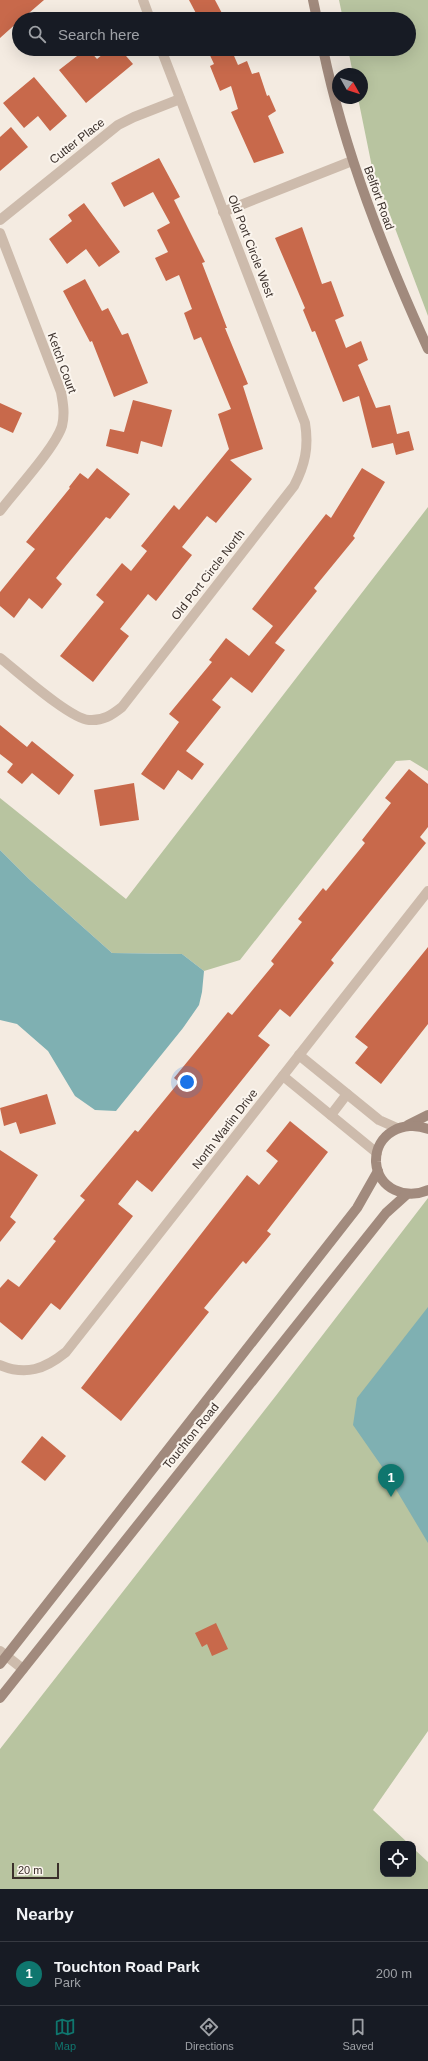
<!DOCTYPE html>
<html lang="en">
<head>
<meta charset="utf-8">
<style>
	body { margin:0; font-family:Arial,sans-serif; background:#242831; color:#f1f3f6 }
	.controls { position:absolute; right:12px; bottom:12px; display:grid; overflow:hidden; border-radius:8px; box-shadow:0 4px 16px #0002 }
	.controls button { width:36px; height:36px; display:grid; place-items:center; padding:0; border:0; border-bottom:1px solid #363941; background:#171b24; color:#f1f3f6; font:20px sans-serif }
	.compass { position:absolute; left:332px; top:68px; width:36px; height:36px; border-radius:50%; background:#171b24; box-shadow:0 4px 16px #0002; rotate:129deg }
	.scale { position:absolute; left:12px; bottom:10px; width:47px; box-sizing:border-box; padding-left:4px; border:2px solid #3b302b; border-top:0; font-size:11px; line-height:14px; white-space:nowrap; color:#3b302b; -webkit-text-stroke:3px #fbf5ee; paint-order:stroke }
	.you { position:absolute; left:187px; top:1082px; width:14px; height:14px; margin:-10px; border:3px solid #fff; border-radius:50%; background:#1a73e8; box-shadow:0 0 0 6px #1a73e833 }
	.badge { display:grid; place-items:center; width:26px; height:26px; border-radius:50%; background:#0f766e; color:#fff; font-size:13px; font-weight:700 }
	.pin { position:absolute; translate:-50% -33px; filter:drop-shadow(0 1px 2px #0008) }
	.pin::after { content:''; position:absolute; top:21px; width:14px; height:12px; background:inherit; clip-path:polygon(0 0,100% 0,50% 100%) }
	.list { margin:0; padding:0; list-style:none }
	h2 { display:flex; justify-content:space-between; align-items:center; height:52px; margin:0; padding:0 16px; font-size:17px }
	h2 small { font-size:13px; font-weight:400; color:#9ea1a6 }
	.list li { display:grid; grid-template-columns:26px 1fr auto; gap:12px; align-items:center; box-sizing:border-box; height:64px; padding:0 16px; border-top:1px solid #363941 }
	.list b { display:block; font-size:15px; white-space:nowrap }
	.list p { margin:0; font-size:13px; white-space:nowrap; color:#9ea1a6 }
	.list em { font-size:13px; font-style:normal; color:#9ea1a6 }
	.icon { flex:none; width:22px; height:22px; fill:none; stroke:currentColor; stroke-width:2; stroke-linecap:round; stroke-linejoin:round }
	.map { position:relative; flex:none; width:428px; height:1889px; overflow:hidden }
	.search { position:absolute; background:#171b24; box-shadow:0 4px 16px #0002; left:12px; right:12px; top:12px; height:44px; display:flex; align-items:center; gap:10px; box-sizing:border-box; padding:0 14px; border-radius:22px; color:#9ea1a6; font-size:15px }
	.sheet { height:116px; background:#171b24 }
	nav { display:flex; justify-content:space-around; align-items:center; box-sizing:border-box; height:56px; border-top:1px solid #363941; background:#171b24; font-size:11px; color:#9ea1a6 }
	nav a { display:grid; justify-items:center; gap:2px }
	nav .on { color:#0f766e }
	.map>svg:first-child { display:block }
	.green { fill:#b8c4a0 }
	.water { fill:#7fb0b2 }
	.building { fill:#c8694b }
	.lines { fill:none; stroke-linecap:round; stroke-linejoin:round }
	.street { stroke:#cdbbac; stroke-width:10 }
	.secondary { stroke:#a18a7d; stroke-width:10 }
	.labels { text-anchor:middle; stroke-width:4; stroke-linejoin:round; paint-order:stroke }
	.street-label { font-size:12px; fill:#3b302b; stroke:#fbf5ee }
</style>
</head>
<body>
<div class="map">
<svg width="428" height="1889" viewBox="0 0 428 1889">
	<rect width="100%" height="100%" fill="#f4ebe1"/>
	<g class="green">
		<polygon points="339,0 428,0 428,316 372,167 358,98 362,98 362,74 353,74 348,49 409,49 409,19 343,19"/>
		<polygon points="428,507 428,771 410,760 396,761 240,960 204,971 182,954 112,953 29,879 0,850 0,798 126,899"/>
		<polygon points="428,1198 428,1731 373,1810 409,1844 383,1844 383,1874 413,1874 413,1848 428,1862 428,1889 0,1889 0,1749 278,1393"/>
	</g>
	<g class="water">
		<polygon points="0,850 29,879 112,953 182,954 204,971 202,992 199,1005 183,1028 116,1111 95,1110 75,1096 48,1051 17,1024 0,1020"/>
		<polygon points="428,1307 428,1543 385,1471 353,1425 357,1398"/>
	</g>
	<g class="building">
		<polygon points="0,0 44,0 22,19 19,19 19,21 0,38"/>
		<polygon points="189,0 215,0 225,19 199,19"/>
		<polygon points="86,49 88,49 97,59 109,49 120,49 133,64 86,103 59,70"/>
		<polygon points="207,49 231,49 238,65 247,61 252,74 259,72 267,96 269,95 276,111 268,116 284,153 254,163 231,112 238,109 231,86 220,91 210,66 214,64"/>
		<polygon points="34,77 67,116 50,131 38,116 24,128 3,103"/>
		<polygon points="11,127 28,147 0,171 0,137"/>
		<polygon points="159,158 180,197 174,200 205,262 202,263 227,328 225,328 248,384 243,386 263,449 230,460 252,479 216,523 207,516 182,547 192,555 156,601 148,594 120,629 129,636 93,682 60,656 104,602 96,595 122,563 131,571 147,551 141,546 174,505 179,510 229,449 218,414 231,409 201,337 194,340 184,313 192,309 179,275 166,281 155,258 168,252 157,230 170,223 153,192 124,207 111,183"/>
		<polygon points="84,203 120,252 99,267 86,249 67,264 49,239 72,221 68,215"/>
		<polygon points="302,227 322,284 331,281 344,316 335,320 346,348 361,341 368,360 358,365 376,408 390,405 397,434 409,431 414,450 396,455 393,443 372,448 359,396 343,402 315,331 312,332 303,310 305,308 275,238"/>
		<polygon points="85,279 102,311 108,308 122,335 128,333 148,383 114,397 92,341 90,342 63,291"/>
		<polygon points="133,400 172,410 162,447 141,441 138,454 106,446 110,429 124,432"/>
		<polygon points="0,403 22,413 13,433 0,427"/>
		<polygon points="97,468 130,494 110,519 106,517 56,578 62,584 42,609 29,598 14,618 0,606 0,592 35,549 26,542 70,488 69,487 80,473 88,479"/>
		<polygon points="362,468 385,482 353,536 355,538 314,588 317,591 275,643 285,650 252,693 231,677 212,700 221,707 186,751 204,764 192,780 178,770 164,790 141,774 179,722 169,714 212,662 209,660 226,638 249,656 273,626 252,609 326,514 331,518"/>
		<polygon points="0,725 27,747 32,741 74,775 59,795 32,773 22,784 7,772 13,764 0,754"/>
		<polygon points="409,769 428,784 428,827 420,837 426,843 331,960 334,963 290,1017 280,1009 258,1036 270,1045 152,1192 137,1180 118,1204 133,1216 60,1310 51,1303 22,1340 0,1322 0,1288 8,1279 19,1287 56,1241 53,1239 85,1200 80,1196 135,1130 138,1132 179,1082 174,1078 228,1012 232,1015 274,964 271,961 302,922 298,919 323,888 326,891 365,843 362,840 391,803 385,798"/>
		<polygon points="134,783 139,820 100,826 94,790"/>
		<polygon points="428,947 428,1024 381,1084 355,1063 368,1047 355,1037"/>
		<polygon points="47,1094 56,1124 20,1134 16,1122 4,1126 0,1108"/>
		<polygon points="290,1121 328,1152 267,1231 271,1234 246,1264 243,1261 204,1308 209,1312 121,1421 81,1388 247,1175 259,1185 278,1161 266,1151"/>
		<polygon points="0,1150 38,1175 10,1217 16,1222 0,1242"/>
		<polygon points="42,1436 66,1456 45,1481 21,1462"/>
		<polygon points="216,1623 228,1649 212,1656 207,1644 202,1647 195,1633"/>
	</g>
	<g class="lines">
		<g class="street">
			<polyline points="143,0 150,19"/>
			<polyline points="223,212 352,161"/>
			<polyline points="0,220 118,125 134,117 180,99"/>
			<path d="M0,233L61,392C63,403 65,414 62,426C55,448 16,490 0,511"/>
			<path d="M0,658C17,671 70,719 89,720C103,721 112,715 122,707L294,486C305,465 309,447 305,423L161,49"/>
			<polyline points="299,1055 379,1120 397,1128"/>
			<polyline points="283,1076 377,1153"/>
			<polyline points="331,1115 347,1094"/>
			<path d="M0,1365C26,1376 45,1369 66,1352L428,891"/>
			<polyline points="0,1651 23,1669"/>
		</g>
		<g class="secondary">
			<polyline points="313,0 317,19"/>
			<path d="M323,49C345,154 384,252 428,349"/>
			<polyline points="408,1125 428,1115"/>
			<path d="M428,1129C404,1119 375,1134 376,1162C378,1189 406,1200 428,1190"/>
			<polyline points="0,1664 357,1208 378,1171"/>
			<polyline points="0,1698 386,1213 406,1195"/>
		</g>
	</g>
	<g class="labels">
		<g class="street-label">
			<text transform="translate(77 141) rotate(-38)" y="4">Cutter Place</text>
			<text transform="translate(379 198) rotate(70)" y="4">Belfort Road</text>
			<text transform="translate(251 246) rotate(69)" y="4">Old Port Circle West</text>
			<text transform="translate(62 363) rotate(70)" y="4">Ketch Court</text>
			<text transform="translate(208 575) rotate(-52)" y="4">Old Port Circle North</text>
			<text transform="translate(225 1129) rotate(-52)" y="4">North Warlin Drive</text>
			<text transform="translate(191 1436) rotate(-51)" y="4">Touchton Road</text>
		</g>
	</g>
</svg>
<div class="controls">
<button><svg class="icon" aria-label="locate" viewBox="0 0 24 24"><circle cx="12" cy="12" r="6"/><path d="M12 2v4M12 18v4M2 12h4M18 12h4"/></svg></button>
</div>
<svg class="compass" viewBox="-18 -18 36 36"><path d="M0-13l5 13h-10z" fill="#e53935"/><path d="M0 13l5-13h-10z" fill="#9ea1a6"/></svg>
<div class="scale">20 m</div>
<div class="you"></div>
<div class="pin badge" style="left:391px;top:1497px">1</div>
<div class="search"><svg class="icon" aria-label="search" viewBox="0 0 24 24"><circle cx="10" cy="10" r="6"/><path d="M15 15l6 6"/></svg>Search here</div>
</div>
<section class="sheet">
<h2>Nearby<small></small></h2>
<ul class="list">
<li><span class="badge">1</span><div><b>Touchton Road Park</b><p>Park</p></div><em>200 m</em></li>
</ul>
</section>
<nav>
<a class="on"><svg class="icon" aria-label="map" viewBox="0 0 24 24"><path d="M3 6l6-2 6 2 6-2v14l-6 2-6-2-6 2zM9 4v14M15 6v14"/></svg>Map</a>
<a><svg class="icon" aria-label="directions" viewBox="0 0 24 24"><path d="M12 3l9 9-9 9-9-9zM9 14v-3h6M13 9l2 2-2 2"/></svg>Directions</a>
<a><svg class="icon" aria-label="saved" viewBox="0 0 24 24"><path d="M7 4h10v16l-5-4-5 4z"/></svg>Saved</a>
</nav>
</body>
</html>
